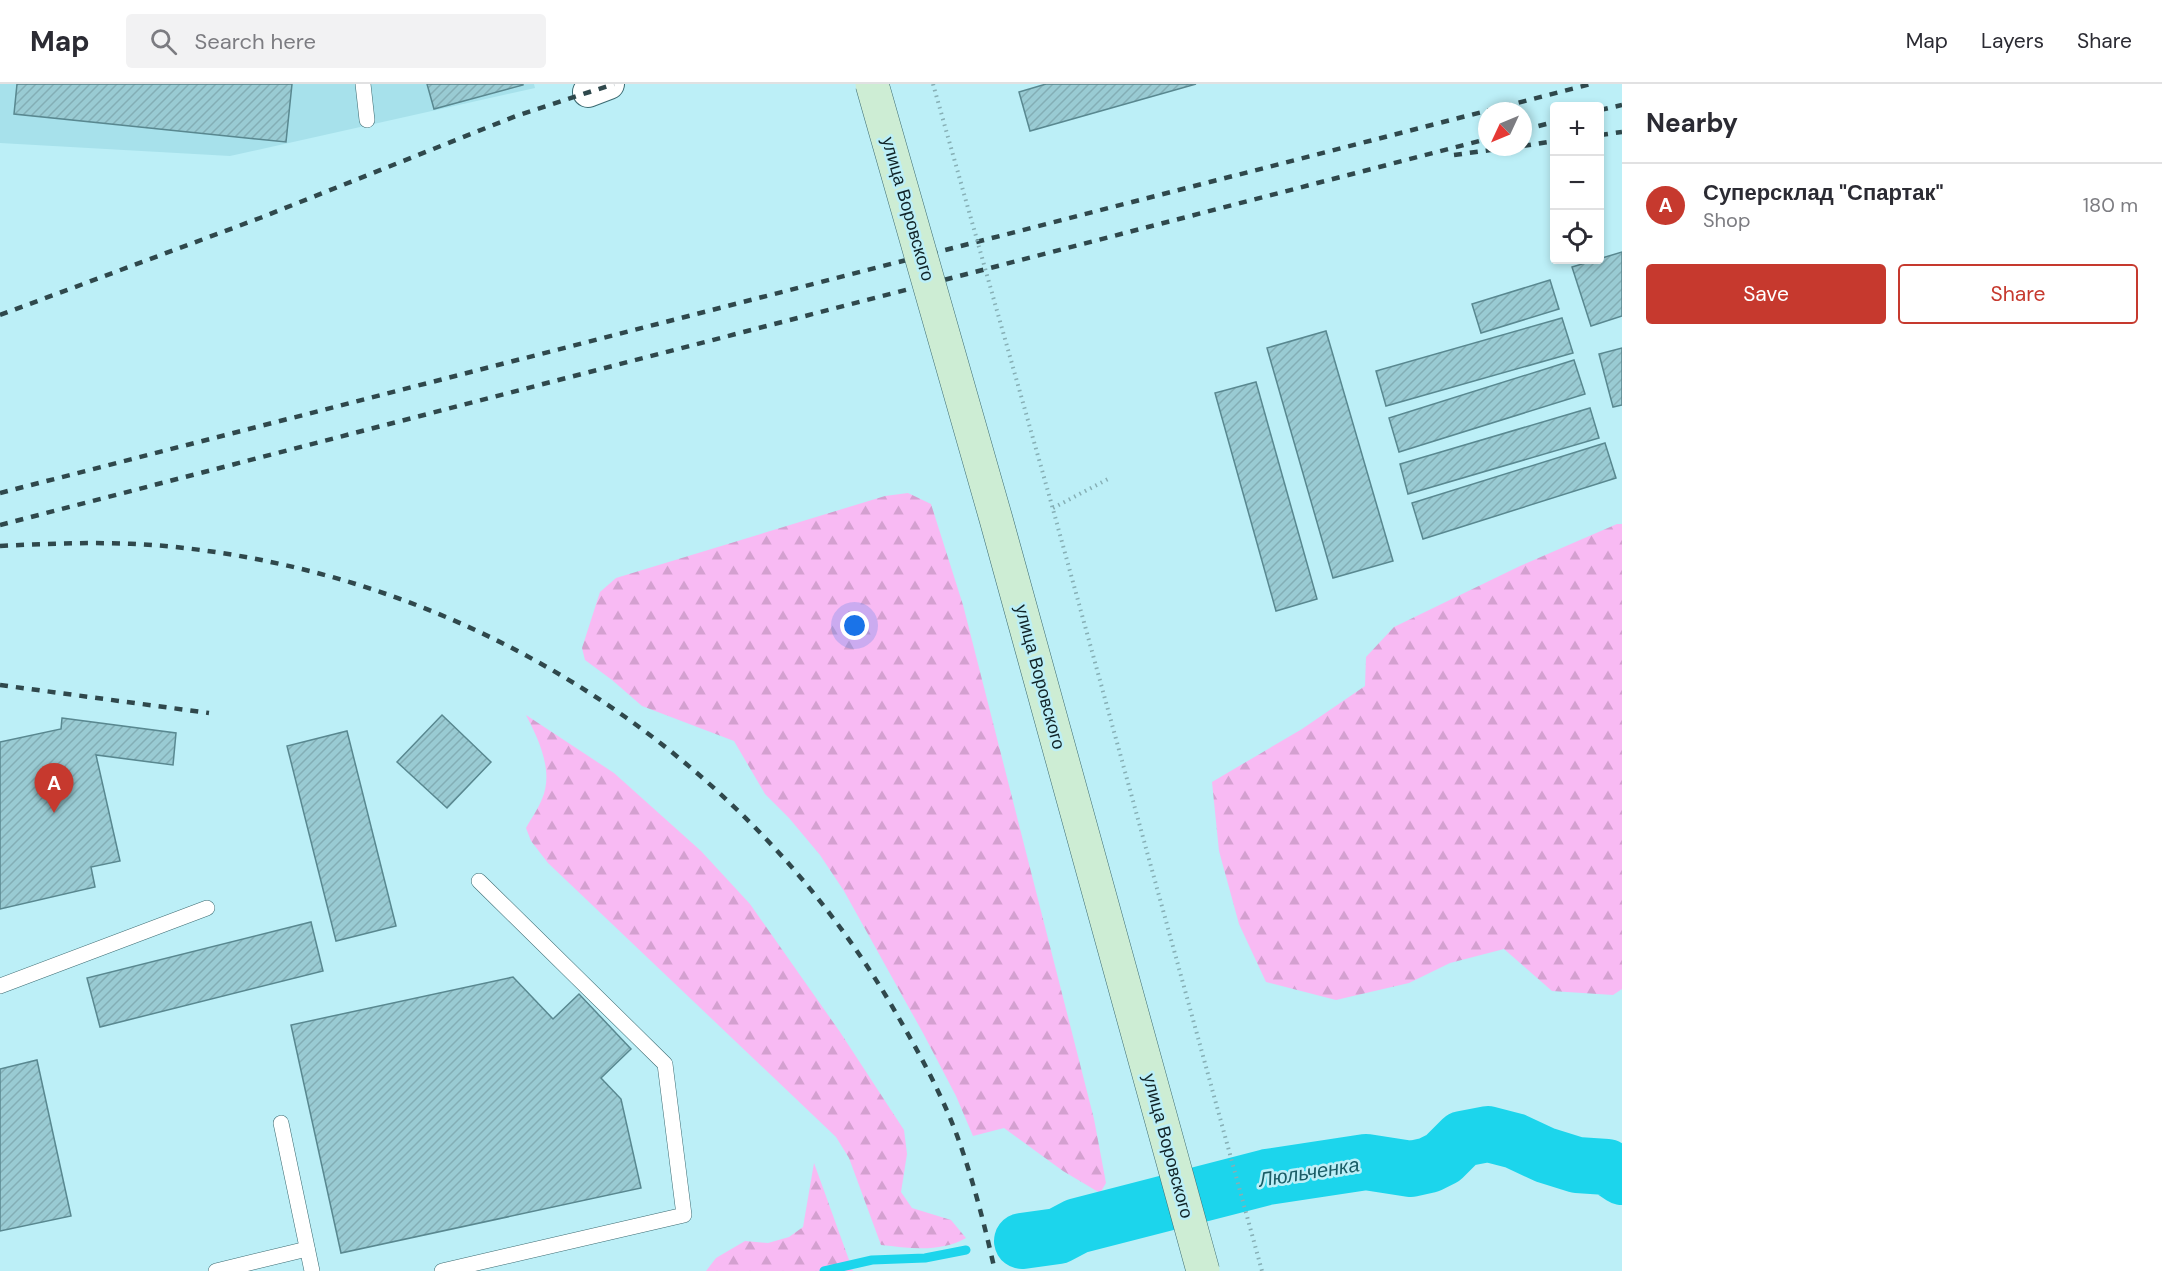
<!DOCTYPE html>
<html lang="en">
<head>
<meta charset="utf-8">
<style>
	body { margin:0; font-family:"DM Sans",sans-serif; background:#f2f2f3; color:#2b2b33 }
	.controls { position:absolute; right:18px; top:18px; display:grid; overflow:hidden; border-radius:6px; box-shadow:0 3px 9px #0003 }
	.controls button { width:54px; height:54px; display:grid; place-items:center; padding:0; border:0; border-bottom:2px solid #e1e1e2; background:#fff; color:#2b2b33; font:30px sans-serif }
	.compass { position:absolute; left:1478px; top:18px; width:54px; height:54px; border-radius:50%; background:#fff; box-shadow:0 3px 9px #0003; rotate:226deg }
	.you { position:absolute; left:855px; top:542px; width:21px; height:21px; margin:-15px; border:4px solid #fff; border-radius:50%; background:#1a73e8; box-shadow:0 0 0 9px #1a73e833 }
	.badge { display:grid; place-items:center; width:39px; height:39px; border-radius:50%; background:#c6392e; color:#fff; font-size:20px; font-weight:700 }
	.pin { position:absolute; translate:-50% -50px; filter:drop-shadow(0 2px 3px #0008) }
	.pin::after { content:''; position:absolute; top:32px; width:21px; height:18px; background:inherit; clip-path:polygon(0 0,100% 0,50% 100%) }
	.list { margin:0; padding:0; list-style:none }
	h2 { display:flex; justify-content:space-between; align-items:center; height:78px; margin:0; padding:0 24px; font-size:26px }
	h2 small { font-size:20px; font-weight:400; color:#7c7c81 }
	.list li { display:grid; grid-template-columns:39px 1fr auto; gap:18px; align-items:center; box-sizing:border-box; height:84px; padding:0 24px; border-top:2px solid #e1e1e2 }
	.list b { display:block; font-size:22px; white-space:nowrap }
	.list p { margin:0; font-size:20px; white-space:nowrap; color:#7c7c81 }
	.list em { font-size:20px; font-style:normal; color:#7c7c81 }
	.actions { display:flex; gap:12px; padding:18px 24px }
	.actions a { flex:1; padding:14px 0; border:2px solid #c6392e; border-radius:6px; text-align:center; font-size:21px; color:#c6392e }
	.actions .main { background:#c6392e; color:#fff }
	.icon { flex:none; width:33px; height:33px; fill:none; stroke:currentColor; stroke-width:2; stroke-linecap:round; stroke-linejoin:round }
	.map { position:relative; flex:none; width:1622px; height:1187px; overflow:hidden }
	header { display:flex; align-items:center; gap:36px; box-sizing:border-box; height:84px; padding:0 30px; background:#fff; border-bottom:2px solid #e1e1e2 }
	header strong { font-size:28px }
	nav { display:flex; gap:33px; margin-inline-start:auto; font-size:21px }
	.search { width:420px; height:54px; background:#f2f2f3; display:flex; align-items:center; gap:15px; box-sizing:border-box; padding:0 21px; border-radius:6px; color:#7c7c81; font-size:22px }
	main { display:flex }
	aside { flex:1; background:#fff }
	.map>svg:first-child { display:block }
	.built { fill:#a7e1eb }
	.forest { fill:url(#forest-firs) }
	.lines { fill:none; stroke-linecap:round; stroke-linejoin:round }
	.stream { stroke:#1cd5ec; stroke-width:9 }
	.river { stroke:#1cd5ec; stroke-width:56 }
	.building { fill:url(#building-hatch); stroke:#598890; stroke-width:1.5 }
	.lane-casing { stroke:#3c6b72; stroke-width:16 }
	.street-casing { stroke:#3c6b72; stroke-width:32 }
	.path { stroke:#86afb5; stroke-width:4; stroke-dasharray:1.5 4.5; stroke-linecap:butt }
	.lane { stroke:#fff; stroke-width:15 }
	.street { stroke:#fff; stroke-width:30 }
	.rail { stroke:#2f484c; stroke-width:4.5; stroke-dasharray:8 8; stroke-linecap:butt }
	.secondary-bridge-casing { stroke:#3c6b72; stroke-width:34; stroke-linecap:butt }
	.path-bridge { stroke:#86afb5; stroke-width:4; stroke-dasharray:1.5 4.5; stroke-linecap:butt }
	.secondary-bridge { stroke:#cdedd4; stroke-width:33 }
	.labels { text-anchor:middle; stroke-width:5; stroke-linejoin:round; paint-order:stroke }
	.street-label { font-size:18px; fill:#102327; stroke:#bceff7 }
	.water-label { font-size:20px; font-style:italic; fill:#195c65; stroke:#bceff7 }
</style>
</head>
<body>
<header>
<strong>Map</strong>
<div class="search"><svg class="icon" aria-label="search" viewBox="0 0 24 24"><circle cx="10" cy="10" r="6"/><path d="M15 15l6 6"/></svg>Search here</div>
<nav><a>Map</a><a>Layers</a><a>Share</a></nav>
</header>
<main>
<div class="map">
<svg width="1622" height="1187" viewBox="0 0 1622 1187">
	<defs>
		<pattern id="forest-firs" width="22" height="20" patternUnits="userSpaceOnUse" patternTransform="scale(1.5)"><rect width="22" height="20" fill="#f8baf3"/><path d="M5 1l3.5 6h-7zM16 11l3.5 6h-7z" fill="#d4a0d0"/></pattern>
		<pattern id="building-hatch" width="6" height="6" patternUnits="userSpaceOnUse" patternTransform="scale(1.5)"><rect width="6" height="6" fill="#99cbd3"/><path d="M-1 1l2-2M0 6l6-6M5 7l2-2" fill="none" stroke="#83aeb5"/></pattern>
	</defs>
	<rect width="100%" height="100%" fill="#bceff7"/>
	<polygon class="built" points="0,0 534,0 535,4 230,72 0,59"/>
	<g class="forest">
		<polygon points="908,409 931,420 963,521 1094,1035 1106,1099 1100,1109 1063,1087 1004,1044 973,1052 956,1012 923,949 844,807 820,771 789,734 765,710 734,657 642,622 612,596 585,576 582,564 600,508 616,494 885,412"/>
		<polygon points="1617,440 1622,440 1622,905 1613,911 1552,907 1504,865 1450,879 1409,899 1336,916 1266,898 1239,840 1219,767 1212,698 1302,645 1365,602 1366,573 1394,543 1520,482"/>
		<path d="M526,631L614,689L701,767L750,820L840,948L904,1046L907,1070L901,1108L912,1124L951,1136L966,1154C940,1169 909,1164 881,1161L849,1074L836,1053L548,779L531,757L526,744C531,735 538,725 542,715C554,688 539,656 526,631Z"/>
		<polygon points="814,1079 853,1187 706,1187 716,1174 745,1157 768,1159 789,1153 803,1143"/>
	</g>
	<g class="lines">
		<polyline class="stream" points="824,1187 872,1176 925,1174 966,1166"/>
		<polyline class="river" points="1022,1157 1058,1152 1077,1142 1267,1093 1366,1078 1411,1085 1429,1081 1443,1074 1462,1055 1488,1050 1515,1057 1545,1071 1577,1081 1607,1083 1622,1093"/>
	</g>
	<g class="building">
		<polygon points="17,0 292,0 286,58 14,30"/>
		<polygon points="427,0 523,0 523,1 434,25"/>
		<polygon points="1046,0 1196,0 1030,47 1019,8"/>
		<polygon points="1622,168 1622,232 1591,242 1572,183"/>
		<polygon points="1550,196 1559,225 1481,249 1472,220"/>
		<polygon points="1562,234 1573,269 1386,322 1376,287"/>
		<polygon points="1326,247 1393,477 1333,494 1267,264"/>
		<polygon points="1622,264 1622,321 1613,323 1599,270"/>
		<polygon points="1574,276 1585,310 1399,368 1389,334"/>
		<polygon points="1256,298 1317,515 1276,527 1215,309"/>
		<polygon points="1590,324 1599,354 1408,410 1400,380"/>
		<polygon points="1605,359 1616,394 1423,455 1412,419"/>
		<polygon points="442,631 491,678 447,724 397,678"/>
		<polygon points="62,634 176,649 173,681 96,671 120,777 91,783 95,803 0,825 0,658 61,645"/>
		<polygon points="347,647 396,842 336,857 287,662"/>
		<polygon points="311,838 323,887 100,943 87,894"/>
		<polygon points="513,893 553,935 579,910 631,965 601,994 621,1015 641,1104 341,1169 291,941"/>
		<polygon points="37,976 71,1132 0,1147 0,985"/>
	</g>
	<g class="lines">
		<defs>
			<g id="lane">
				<polyline points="363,0 367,36"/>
				<polyline points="0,902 207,824"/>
				<polyline points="281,1039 312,1187"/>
				<polyline points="216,1187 307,1165"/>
				<polyline points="442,1187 684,1131 665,980 479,797"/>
			</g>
			<polyline id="street" points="588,8 609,0"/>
		</defs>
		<use href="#lane" class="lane-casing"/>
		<use href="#street" class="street-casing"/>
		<polyline class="path" points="1053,424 1110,394"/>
		<use href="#lane" class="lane"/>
		<use href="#street" class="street"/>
		<g class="rail">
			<polyline points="1600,26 1622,21"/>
			<polyline points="1523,46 1554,38"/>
			<polyline points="1600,51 1622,48"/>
			<polyline points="1523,62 1554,57"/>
			<polyline points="1454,71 1513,63"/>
			<polyline points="0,231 260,134 516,32 614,0"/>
			<polyline points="0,409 1591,0"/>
			<polyline points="0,441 1487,55"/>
			<path d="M0,462C59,459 117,457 175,463C476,494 751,672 900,936C922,974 944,1015 959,1057C974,1099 985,1143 995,1187"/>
			<polyline points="0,601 209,629"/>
		</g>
		<defs>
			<polyline id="secondary-bridge" points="872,0 996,435 1203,1187"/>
		</defs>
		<use href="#secondary-bridge" class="secondary-bridge-casing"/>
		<polyline class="path-bridge" points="933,0 1051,418 1262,1187"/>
		<use href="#secondary-bridge" class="secondary-bridge"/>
	</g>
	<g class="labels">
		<g class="street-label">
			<text transform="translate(908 125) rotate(74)" y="6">улица Воровского</text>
			<text transform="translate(1040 593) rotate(75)" y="6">улица Воровского</text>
			<text transform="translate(1168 1062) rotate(75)" y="6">улица Воровского</text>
		</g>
		<g class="water-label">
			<text transform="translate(1309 1088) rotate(-9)" y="7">Люльченка</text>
		</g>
	</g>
</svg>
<div class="controls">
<button>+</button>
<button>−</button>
<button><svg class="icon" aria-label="locate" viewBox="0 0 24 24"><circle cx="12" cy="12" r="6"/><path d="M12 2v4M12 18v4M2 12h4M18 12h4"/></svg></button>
</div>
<svg class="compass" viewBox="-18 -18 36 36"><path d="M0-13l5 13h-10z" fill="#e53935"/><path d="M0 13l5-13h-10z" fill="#7c7c81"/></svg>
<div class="you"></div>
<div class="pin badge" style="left:54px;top:729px">A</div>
</div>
<aside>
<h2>Nearby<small></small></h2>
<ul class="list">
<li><span class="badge">A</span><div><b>Суперсклад &quot;Спартак&quot;</b><p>Shop</p></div><em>180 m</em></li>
</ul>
<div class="actions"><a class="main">Save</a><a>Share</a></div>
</aside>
</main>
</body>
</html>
